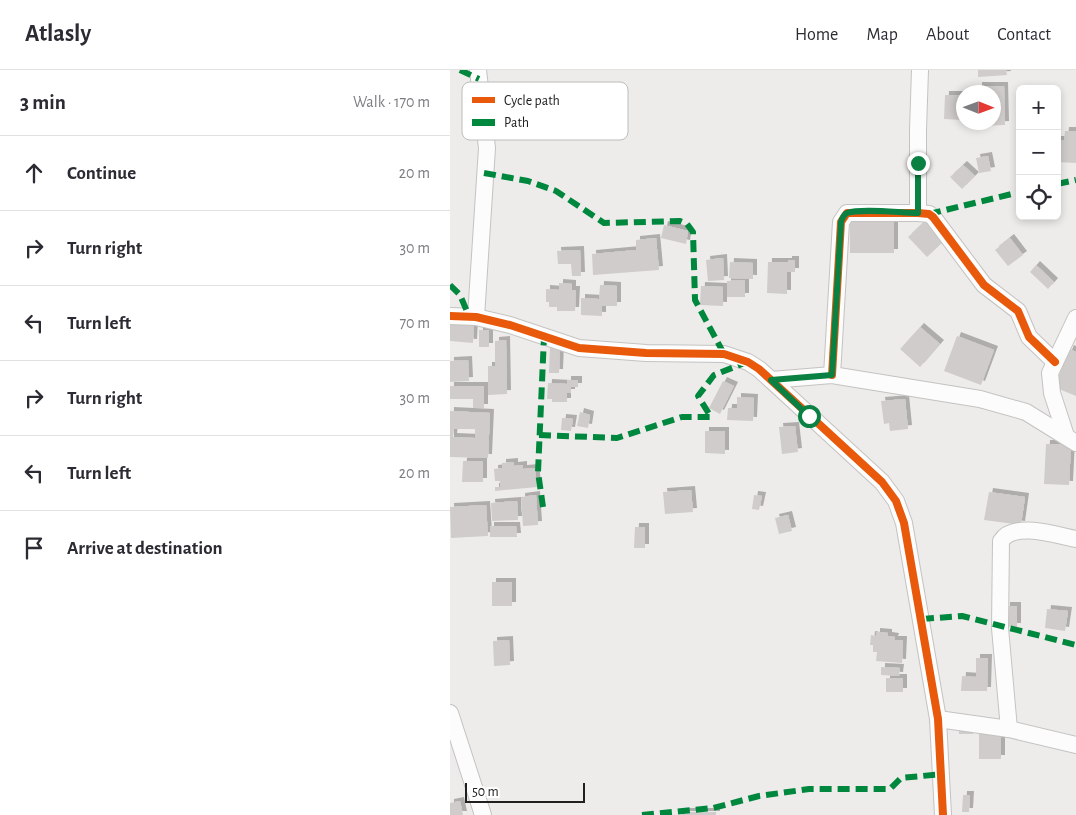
<!DOCTYPE html>
<html lang="en">
<head>
<meta charset="utf-8">
<style>
	body { margin:0; font-family:"Alegreya Sans",sans-serif; background:#f2f2f3; color:#2b2b33 }
	.controls { position:absolute; right:15px; top:15px; display:grid; overflow:hidden; border-radius:8px; box-shadow:0 2px 8px #0003 }
	.controls button { width:45px; height:45px; display:grid; place-items:center; padding:0; border:0; border-bottom:1px solid #e1e1e2; background:#fff; color:#2b2b33; font:25px sans-serif }
	.compass { position:absolute; left:506px; top:15px; width:45px; height:45px; border-radius:50%; background:#fff; box-shadow:0 2px 8px #0003; rotate:91deg }
	.scale { position:absolute; left:15px; bottom:12px; width:120px; box-sizing:border-box; padding-left:5px; border:2px solid #202020; border-top:0; font-size:14px; line-height:18px; white-space:nowrap; color:#202020; -webkit-text-stroke:4px #fff; paint-order:stroke }
	.stop { position:absolute; width:15px; height:15px; margin:-11px; border:4px solid #0b8043; border-radius:50%; background:#fff }
	.stop.end { background:#0b8043; border-color:#fff; box-shadow:0 1px 5px #0008 }
	.list { margin:0; padding:0; list-style:none }
	h2 { display:flex; justify-content:space-between; align-items:center; height:65px; margin:0; padding:0 20px; font-size:21px }
	h2 small { font-size:16px; font-weight:400; color:#7c7c81 }
	.list li { display:grid; grid-template-columns:32px 1fr auto; gap:15px; align-items:center; box-sizing:border-box; height:75px; padding:0 20px; border-top:1px solid #e1e1e2 }
	.list b { display:block; font-size:19px; white-space:nowrap }
	.list em { font-size:16px; font-style:normal; color:#7c7c81 }
	.icon { flex:none; width:28px; height:28px; fill:none; stroke:currentColor; stroke-width:2; stroke-linecap:round; stroke-linejoin:round }
	.map { position:relative; flex:none; width:626px; height:745px; overflow:hidden }
	header { display:flex; align-items:center; gap:30px; box-sizing:border-box; height:70px; padding:0 25px; background:#fff; border-bottom:1px solid #e1e1e2 }
	header strong { font-size:24px }
	nav { display:flex; gap:28px; margin-inline-start:auto; font-size:18px }
	main { display:flex }
	aside { flex:1; background:#fff }
	.map>svg:first-child { display:block }
	.building { fill:#cfcccb; fill-rule:evenodd; filter:url(#shadow) }
	.lines { fill:none; stroke-linecap:round; stroke-linejoin:round }
	.street-casing { stroke:#c4c3c2; stroke-width:18 }
	.street { stroke:#fcfcfc; stroke-width:16 }
	.quiet { stroke:#00873e; stroke-width:6; stroke-dasharray:12 6; stroke-linecap:butt }
	.cycleway-casing { stroke:#fff; stroke-width:11 }
	.cycleway { stroke:#e8590c; stroke-width:8 }
	.route { stroke:#0b8043; stroke-width:6 }
	.key { fill:#fff; stroke:#bcbcbc; stroke-width:1 }
	.key-label { font-size:14px; fill:#202020 }
</style>
</head>
<body>
<header>
<strong>Atlasly</strong>
<nav><a>Home</a><a>Map</a><a>About</a><a>Contact</a></nav>
</header>
<main>
<aside>
<h2>3 min<small>Walk · 170 m</small></h2>
<ul class="list">
<li><svg class="icon" aria-label="ahead" viewBox="0 0 24 24"><path d="M12 20V5M6 11l6-6 6 6"/></svg><div><b>Continue</b></div><em>20 m</em></li>
<li><svg class="icon" aria-label="right" viewBox="0 0 24 24"><path d="M7 20v-9h11M14 6l5 5-5 5"/></svg><div><b>Turn right</b></div><em>30 m</em></li>
<li><svg class="icon" aria-label="left" viewBox="0 0 24 24"><path d="M17 20v-9H6M10 6l-5 5 5 5"/></svg><div><b>Turn left</b></div><em>70 m</em></li>
<li><svg class="icon" aria-label="right" viewBox="0 0 24 24"><path d="M7 20v-9h11M14 6l5 5-5 5"/></svg><div><b>Turn right</b></div><em>30 m</em></li>
<li><svg class="icon" aria-label="left" viewBox="0 0 24 24"><path d="M17 20v-9H6M10 6l-5 5 5 5"/></svg><div><b>Turn left</b></div><em>20 m</em></li>
<li><svg class="icon" aria-label="arrive" viewBox="0 0 24 24"><path d="M6 21V4h12l-3 4 3 4H6"/></svg><div><b>Arrive at destination</b></div></li>
</ul>
</aside>
<div class="map">
<svg width="626" height="745" viewBox="0 0 626 745">
	<defs>
		<filter id="shadow"><feDropShadow dx="4" dy="-4" stdDeviation="0" flood-color="#0004"/></filter>
	</defs>
	<rect width="100%" height="100%" fill="#eeecea"/>
	<g class="building">
		<polygon points="528,0 556,0 557,5 528,7"/>
		<polygon points="528,16 554,16 555,55 529,56 529,52 544,52 544,22 528,22"/>
		<polygon points="495,25 513,25 512,50 494,49"/>
		<polygon points="615,61 626,61 626,93 607,92 607,70 614,70"/>
		<polygon points="538,86 541,101 529,103 526,88"/>
		<polygon points="513,95 525,106 512,119 500,107"/>
		<rect x="400" y="148" width="44" height="35"/>
		<polygon points="477,149 496,169 477,187 458,167"/>
		<polygon points="214,155 238,161 236,174 211,168"/>
		<polygon points="206,168 209,200 143,205 142,184 186,180 186,170"/>
		<polygon points="560,168 573,185 558,196 545,180"/>
		<polygon points="130,180 131,206 122,206 121,194 108,194 107,181"/>
		<polygon points="273,188 274,210 258,211 256,190"/>
		<polygon points="338,190 345,190 345,202 337,202 337,224 317,223 318,192 338,192"/>
		<polygon points="280,192 303,193 303,209 279,208"/>
		<polygon points="586,195 604,212 598,219 580,202"/>
		<polygon points="295,210 295,227 277,227 277,211"/>
		<polygon points="109,213 122,214 122,220 126,220 125,241 107,241 107,237 99,237 99,232 96,232 96,219 109,220"/>
		<polygon points="150,215 167,216 167,236 152,236 152,246 131,245 131,228 149,229"/>
		<polygon points="251,216 273,217 273,236 250,235"/>
		<polygon points="0,252 24,253 23,273 0,271"/>
		<polygon points="470,257 490,274 470,297 450,279"/>
		<rect x="29" y="260" width="10" height="17"/>
		<polygon points="507,266 544,280 531,315 494,301"/>
		<polygon points="56,270 57,324 38,325 38,296 45,296 45,271"/>
		<polygon points="100,277 110,277 109,303 99,303"/>
		<polygon points="620,279 626,282 626,326 604,317"/>
		<polygon points="18,290 19,311 0,312 0,291"/>
		<polygon points="117,310 128,310 128,317 121,317 121,323 117,323 117,332 102,332 102,329 97,329 98,313 117,314"/>
		<polygon points="273,311 284,316 270,344 259,338"/>
		<polygon points="0,316 34,316 34,338 23,338 23,329 0,329"/>
		<polygon points="287,327 304,328 303,351 277,350 278,338 287,338"/>
		<polygon points="455,329 458,359 440,361 439,353 434,354 431,331"/>
		<path d="M0,341L40,343L38,388L0,387ZM4,359H25V368L3,367Z"/>
		<polygon points="130,342 140,345 138,358 127,356"/>
		<polygon points="112,348 123,349 121,361 111,360"/>
		<polygon points="345,356 348,382 332,384 329,357"/>
		<polygon points="255,361 275,361 275,384 255,383"/>
		<polygon points="596,374 621,374 619,415 594,414"/>
		<polygon points="13,391 33,391 33,412 12,412"/>
		<polygon points="64,392 64,396 73,395 73,399 85,398 87,417 45,421 45,417 50,417 50,411 45,411 44,399 52,398 52,393"/>
		<polygon points="241,420 243,442 215,444 213,422"/>
		<polygon points="539,422 575,427 571,455 534,450"/>
		<polygon points="86,425 88,455 73,456 71,427"/>
		<polygon points="304,425 312,426 309,440 302,439"/>
		<polygon points="67,431 68,450 42,451 41,433"/>
		<polygon points="36,435 38,466 1,468 0,437"/>
		<polygon points="338,445 342,461 329,464 325,448"/>
		<polygon points="40,456 66,456 67,467 40,467"/>
		<polygon points="185,457 195,457 195,478 184,478"/>
		<rect x="42" y="512" width="20" height="24"/>
		<rect x="556" y="536" width="11" height="21"/>
		<polygon points="597,539 618,541 615,561 595,558"/>
		<polygon points="426,562 438,563 438,566 445,567 444,570 453,570 452,593 426,591 427,582 423,582 423,575 420,575 421,565 426,566"/>
		<polygon points="59,570 60,595 44,596 43,571"/>
		<polygon points="526,588 538,588 537,621 511,621 512,606 526,607"/>
		<polygon points="431,597 450,598 449,606 431,605"/>
		<rect x="436" y="608" width="17" height="14"/>
		<rect x="509" y="656" width="14" height="8"/>
		<rect x="529" y="660" width="22" height="29"/>
		<polygon points="513,725 520,725 519,742 512,742"/>
		<polygon points="10,731 13,745 0,745 0,733"/>
		<rect x="232" y="742" width="34" height="3"/>
	</g>
	<g class="lines">
		<defs>
			<g id="street">
				<polyline points="468,143 468,60 470,0"/>
				<polyline points="0,246 26,247 60,255 129,278 196,283 274,284 298,292 309,299 432,412 446,431 454,453 488,649 493,745"/>
				<polyline points="26,247 37,78 28,0"/>
				<polyline points="382,305 391,152 397,143 468,143 479,144 483,147 534,215 568,241 579,267 605,292"/>
				<polyline points="321,310 382,305 530,329 576,342 626,373"/>
				<polyline points="616,366 602,323 600,303 626,248"/>
				<polyline points="0,643 33,745"/>
				<polyline points="488,649 559,659 626,675"/>
				<path d="M559,659L550,558L551,471C564,451 606,465 626,469"/>
			</g>
		</defs>
		<use href="#street" class="street-casing"/>
		<use href="#street" class="street"/>
		<g class="quiet">
			<polyline points="10,0 29,9"/>
			<polyline points="34,103 78,111 106,121 154,153 230,151 237,154 243,162 245,230 274,284"/>
			<polyline points="607,114 626,110"/>
			<polyline points="479,144 570,122"/>
			<polyline points="0,215 10,225 19,246"/>
			<polyline points="89,365 167,368 232,347 261,347 248,326 264,305 297,292"/>
			<polyline points="93,437 88,402 94,267"/>
			<polyline points="472,549 512,546 626,575"/>
			<polyline points="192,745 263,738 309,726 359,719 437,719 441,718 451,708 493,704"/>
		</g>
		<defs>
			<g id="cycleway">
				<polyline points="0,246 26,247 60,255 129,278 196,283 274,284 298,292 309,299 432,412 446,431 454,453 488,649 493,745"/>
				<polyline points="382,305 391,152 397,143 468,143 479,144 483,147 534,215 568,241 579,267 605,292"/>
			</g>
		</defs>
		<use href="#cycleway" class="cycleway-casing"/>
		<use href="#cycleway" class="cycleway"/>
	</g>
	<g class="lines">
		<path class="route" d="M359,346L321,310L382,305L391,152C392,149 393,145 397,143C412,138 451,143 468,143V93"/>
	</g>
	<rect x="12" y="12" width="166" height="58" rx="8" class="key"/>
	<rect x="22" y="27" width="23" height="6" fill="#e8590c"/>
	<rect x="22" y="49" width="23" height="7" fill="#00873e"/>
	<g class="key-label">
		<text x="54" y="35">Cycle path</text>
		<text x="54" y="57">Path</text>
	</g>
</svg>
<div class="controls">
<button>+</button>
<button>−</button>
<button><svg class="icon" aria-label="locate" viewBox="0 0 24 24"><circle cx="12" cy="12" r="6"/><path d="M12 2v4M12 18v4M2 12h4M18 12h4"/></svg></button>
</div>
<svg class="compass" viewBox="-18 -18 36 36"><path d="M0-13l5 13h-10z" fill="#e53935"/><path d="M0 13l5-13h-10z" fill="#7c7c81"/></svg>
<div class="scale">50 m</div>
<div class="stop" style="left:359px;top:346px"></div>
<div class="stop end" style="left:468px;top:93px"></div>
</div>
</main>
</body>
</html>
